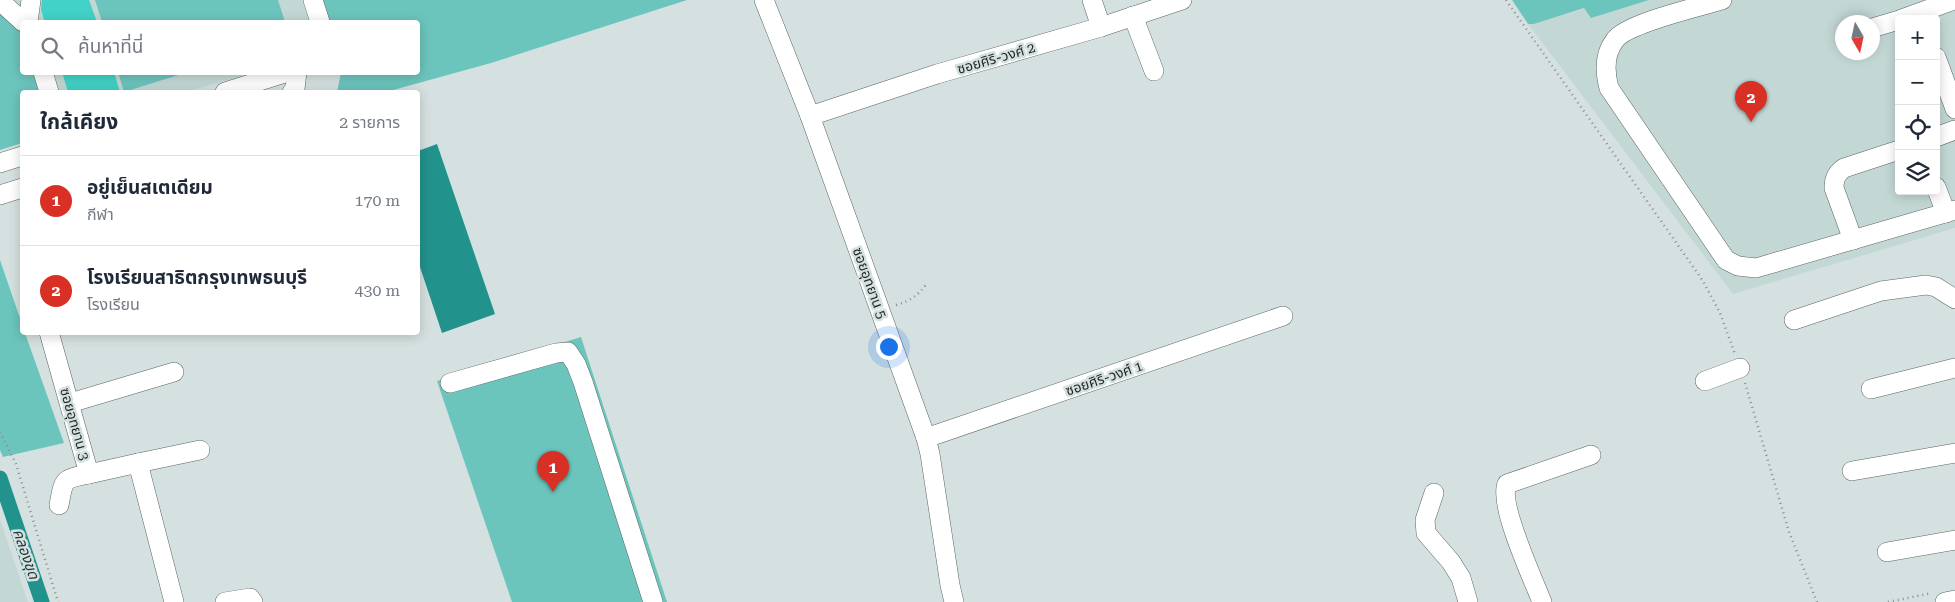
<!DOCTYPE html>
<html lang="th">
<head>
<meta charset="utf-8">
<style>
	body { margin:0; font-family:"Roboto Serif","Noto Sans Thai",serif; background:#f2f2f3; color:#1f2937 }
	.controls { position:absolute; right:15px; top:15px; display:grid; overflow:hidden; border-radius:5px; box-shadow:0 2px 12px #0003 }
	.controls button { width:45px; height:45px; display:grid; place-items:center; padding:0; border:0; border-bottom:1px solid #e0e1e3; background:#fff; color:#1f2937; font:25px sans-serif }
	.compass { position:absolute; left:1835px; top:15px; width:45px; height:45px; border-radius:50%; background:#fff; box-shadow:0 2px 12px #0003; rotate:171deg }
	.you { position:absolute; left:888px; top:346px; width:18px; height:18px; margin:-12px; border:4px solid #fff; border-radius:50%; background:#1a73e8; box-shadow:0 0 0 8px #1a73e833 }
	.badge { display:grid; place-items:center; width:32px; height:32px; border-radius:50%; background:#d93025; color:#fff; font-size:16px; font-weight:700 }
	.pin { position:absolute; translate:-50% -41px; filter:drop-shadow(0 1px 2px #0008) }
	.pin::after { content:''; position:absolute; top:26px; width:18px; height:15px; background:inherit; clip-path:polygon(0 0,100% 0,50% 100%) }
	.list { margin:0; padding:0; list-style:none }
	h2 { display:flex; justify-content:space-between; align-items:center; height:65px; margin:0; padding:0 20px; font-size:21px }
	h2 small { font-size:16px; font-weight:400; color:#747a83 }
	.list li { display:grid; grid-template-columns:32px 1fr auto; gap:15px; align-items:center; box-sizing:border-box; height:90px; padding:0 20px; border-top:1px solid #e0e1e3 }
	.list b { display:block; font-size:19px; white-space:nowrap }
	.list p { margin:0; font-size:16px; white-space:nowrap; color:#747a83 }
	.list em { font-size:16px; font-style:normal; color:#747a83 }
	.icon { flex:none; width:28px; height:28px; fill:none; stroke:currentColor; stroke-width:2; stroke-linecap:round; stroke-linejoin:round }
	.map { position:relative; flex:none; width:1955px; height:602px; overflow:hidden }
	.search { position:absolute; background:#fff; box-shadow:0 2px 12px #0003; left:20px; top:20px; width:400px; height:55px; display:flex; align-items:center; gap:12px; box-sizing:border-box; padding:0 18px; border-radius:5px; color:#747a83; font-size:19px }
	.panel { position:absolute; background:#fff; box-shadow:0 2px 12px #0003; left:20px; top:90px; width:400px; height:245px; border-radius:5px }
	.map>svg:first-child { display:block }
	.built { fill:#c3d8d5; fill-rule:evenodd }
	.green { fill:#6cc5bd }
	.water { fill:#22938c }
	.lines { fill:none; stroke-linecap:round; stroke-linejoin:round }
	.canal { stroke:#22938c; stroke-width:15 }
	.building { fill:#42d2c7 }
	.minor-casing { stroke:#5a6563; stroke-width:20 }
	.path { stroke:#868f8e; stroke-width:2.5; stroke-dasharray:1 4; stroke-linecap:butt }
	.minor { stroke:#fff; stroke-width:19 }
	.labels { text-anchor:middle; stroke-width:5; stroke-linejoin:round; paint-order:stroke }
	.street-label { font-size:14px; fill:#1f2423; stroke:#d5e1e0 }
	.water-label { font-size:15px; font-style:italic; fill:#223937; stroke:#d5e1e0 }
</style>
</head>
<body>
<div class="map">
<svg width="1955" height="602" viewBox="0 0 1955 602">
	<rect width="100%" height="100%" fill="#d5e1e0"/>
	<g class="built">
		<polygon points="0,0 302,0 309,22 22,22 22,72 251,73 186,92 22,92 22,143 0,150"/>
		<path d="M1612,0H1955V228L1733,294L1528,24H1534ZM1899,19H1936V191H1899ZM1842,22H1872V52H1842Z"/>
		<polygon points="0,519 28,602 0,602"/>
	</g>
	<g class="green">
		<polygon points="95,0 278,0 285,22 102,22"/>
		<polygon points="323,0 687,0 491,63 386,92 337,92 341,73 418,72 418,22 329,22"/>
		<polygon points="1512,0 1649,0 1591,18 1584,8 1534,24 1528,24"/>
		<polygon points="0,10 21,31 22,36 22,72 34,73 40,92 22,92 22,143 0,150"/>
		<polygon points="118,72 185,72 185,73 124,92"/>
		<polygon points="0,260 22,324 22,332 25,333 64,443 3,457 0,450"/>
		<polygon points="581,337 667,602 512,602 437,381"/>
	</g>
	<polygon class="water" points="437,144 495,314 442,333 418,261 418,151"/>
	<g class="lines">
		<polyline class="canal" points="0,478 42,602"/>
	</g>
	<g class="building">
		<polygon points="42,0 89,0 97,22 45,22 41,10"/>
		<polygon points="62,72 114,72 120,92 68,92"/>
	</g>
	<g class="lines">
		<defs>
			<g id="minor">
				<polyline points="313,0 320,22"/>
				<polyline points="764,0 810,116 926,438 930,454 950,585 954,602"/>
				<polyline points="1092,0 1101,27"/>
				<path d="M1722,0C1699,7 1627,23 1615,40C1604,54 1605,73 1609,88L1726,260L1738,266L1756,268L1955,210"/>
				<polyline points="0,1 23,22"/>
				<polyline points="1133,16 1154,71"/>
				<polyline points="1902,19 1954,0"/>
				<polyline points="28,22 31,0"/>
				<polyline points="1872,28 1899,20"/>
				<polyline points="1936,57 1955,109"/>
				<polyline points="43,72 49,92"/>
				<polyline points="225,92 288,72"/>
				<polyline points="292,92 295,89 297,72"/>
				<polyline points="810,116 937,74 1101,27 1182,0"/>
				<polyline points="1936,137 1955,130"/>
				<polyline points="0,163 22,156"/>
				<polyline points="1936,187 1946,213"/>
				<polyline points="0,195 22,188"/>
				<path d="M1853,240L1834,188C1834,178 1837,173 1844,168L1899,150"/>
				<polyline points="1794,320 1881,291 1926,285 1936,287 1955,299"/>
				<polyline points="49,332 89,474 138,463 174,602"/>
				<polyline points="1705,381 1740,368"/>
				<polyline points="450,383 556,353 568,352 576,364 583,382 653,602"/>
				<polyline points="1871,389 1955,368"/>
				<polyline points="70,403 174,372"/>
				<polyline points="926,438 1283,316"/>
				<polyline points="138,463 200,450"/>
				<polyline points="1852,471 1955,453"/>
				<polyline points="1434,493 1425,520 1426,533 1451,562 1461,578 1468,602"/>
				<path d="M59,505C64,479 62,479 89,474"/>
				<polyline points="1887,552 1955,540"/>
				<polyline points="225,602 250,598 253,602"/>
				<path d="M1542,602C1533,579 1498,504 1507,484L1591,455"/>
				<polyline points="1945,602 1955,600"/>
			</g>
		</defs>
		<use href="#minor" class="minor-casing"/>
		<g class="path">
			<polyline points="1506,0 1703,281 1720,313 1735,354"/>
			<path d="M896,305C910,301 918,296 927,283"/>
			<polyline points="1745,383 1789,532 1817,602"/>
			<polyline points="0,432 16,464 58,602"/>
			<polyline points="1888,602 1932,593"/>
		</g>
		<use href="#minor" class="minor"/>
	</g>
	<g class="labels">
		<g class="street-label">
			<text transform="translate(996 58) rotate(-16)" y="5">ซอยศิริ-วงศ์ 2</text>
			<text transform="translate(870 283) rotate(70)" y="5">ซอยอุทยาน 5</text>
			<text transform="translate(1104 378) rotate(-19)" y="5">ซอยศิริ-วงศ์ 1</text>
			<text transform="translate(75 424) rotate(74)" y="5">ซอยอุทยาน 3</text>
		</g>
		<g class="water-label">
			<text transform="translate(26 554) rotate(71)" y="5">คลองขุด</text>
		</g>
	</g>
</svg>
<div class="controls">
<button>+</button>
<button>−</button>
<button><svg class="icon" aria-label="locate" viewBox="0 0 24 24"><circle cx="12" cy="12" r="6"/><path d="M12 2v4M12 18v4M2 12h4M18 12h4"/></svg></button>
<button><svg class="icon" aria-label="layers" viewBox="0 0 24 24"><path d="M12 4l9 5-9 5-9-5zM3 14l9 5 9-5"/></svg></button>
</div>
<svg class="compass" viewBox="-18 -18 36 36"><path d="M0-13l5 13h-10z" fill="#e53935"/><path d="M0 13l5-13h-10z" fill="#747a83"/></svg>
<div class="you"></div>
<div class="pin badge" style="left:553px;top:492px">1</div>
<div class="pin badge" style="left:1751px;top:122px">2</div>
<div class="search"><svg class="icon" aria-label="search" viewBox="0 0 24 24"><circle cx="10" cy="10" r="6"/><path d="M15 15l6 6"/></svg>ค้นหาที่นี่</div>
<section class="panel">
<h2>ใกล้เคียง<small>2 รายการ</small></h2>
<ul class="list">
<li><span class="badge">1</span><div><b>อยู่เย็นสเตเดียม</b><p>กีฬา</p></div><em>170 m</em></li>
<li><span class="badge">2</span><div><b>โรงเรียนสาธิตกรุงเทพธนบุรี</b><p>โรงเรียน</p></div><em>430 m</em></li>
</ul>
</section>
</div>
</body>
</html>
